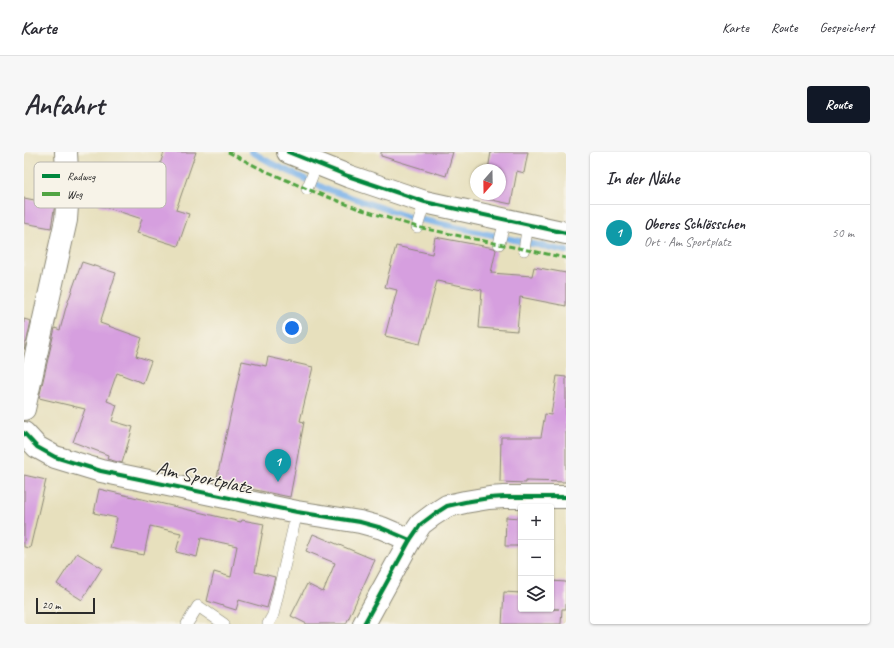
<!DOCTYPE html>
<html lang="de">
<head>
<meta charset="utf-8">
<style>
	body { margin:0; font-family:Caveat,sans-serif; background:#f7f7f7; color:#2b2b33 }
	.controls { position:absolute; right:12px; bottom:12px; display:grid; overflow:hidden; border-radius:4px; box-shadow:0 1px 3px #0004 }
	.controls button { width:36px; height:36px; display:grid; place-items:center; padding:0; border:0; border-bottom:1px solid #e1e1e2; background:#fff; color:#2b2b33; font:20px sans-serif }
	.compass { position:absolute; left:446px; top:12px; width:36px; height:36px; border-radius:50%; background:#fff; box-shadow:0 1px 3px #0004; rotate:200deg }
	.scale { position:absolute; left:12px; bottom:10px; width:59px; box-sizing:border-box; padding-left:4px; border:2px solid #2b2b2b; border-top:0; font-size:11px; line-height:14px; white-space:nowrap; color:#2b2b2b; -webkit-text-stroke:3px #f7f3e8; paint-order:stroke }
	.you { position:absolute; left:268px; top:176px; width:14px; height:14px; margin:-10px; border:3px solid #fff; border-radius:50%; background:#1a73e8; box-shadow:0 0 0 6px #1a73e833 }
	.badge { display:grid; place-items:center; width:26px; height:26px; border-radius:50%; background:#111827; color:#fff; font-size:13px; font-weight:700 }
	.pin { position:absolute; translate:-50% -33px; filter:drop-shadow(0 1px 2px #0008) }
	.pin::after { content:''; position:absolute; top:21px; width:14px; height:12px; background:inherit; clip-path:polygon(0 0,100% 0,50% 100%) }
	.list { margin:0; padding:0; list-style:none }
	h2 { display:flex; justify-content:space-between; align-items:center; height:52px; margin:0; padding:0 16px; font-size:17px }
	h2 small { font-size:13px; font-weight:400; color:#7c7c81 }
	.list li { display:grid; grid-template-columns:26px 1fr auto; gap:12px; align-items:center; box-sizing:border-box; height:56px; padding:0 16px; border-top:1px solid #e1e1e2 }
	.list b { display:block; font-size:15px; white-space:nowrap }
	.list p { margin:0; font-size:13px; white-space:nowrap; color:#7c7c81 }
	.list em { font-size:13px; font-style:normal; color:#7c7c81 }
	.icon { flex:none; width:22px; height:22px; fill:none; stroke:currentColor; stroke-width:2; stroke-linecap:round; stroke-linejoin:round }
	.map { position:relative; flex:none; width:542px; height:472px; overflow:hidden; border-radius:4px }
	header { display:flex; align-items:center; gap:24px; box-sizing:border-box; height:56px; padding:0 20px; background:#fff; border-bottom:1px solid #e1e1e2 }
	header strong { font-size:19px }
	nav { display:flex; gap:22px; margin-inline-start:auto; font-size:14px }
	.intro { display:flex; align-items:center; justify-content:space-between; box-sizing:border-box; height:96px; padding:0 24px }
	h1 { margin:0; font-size:28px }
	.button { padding:10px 18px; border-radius:4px; background:#111827; color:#fff; font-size:14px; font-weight:700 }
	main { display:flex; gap:24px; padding:0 24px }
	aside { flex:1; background:#fff; border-radius:4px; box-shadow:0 1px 3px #0004 }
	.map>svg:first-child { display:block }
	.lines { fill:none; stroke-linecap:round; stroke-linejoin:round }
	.stream { stroke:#79b1e9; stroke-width:6 }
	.building { fill:#d69fdf }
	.service-casing { stroke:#898674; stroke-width:12 }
	.minor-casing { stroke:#898674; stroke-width:24 }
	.tertiary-casing { stroke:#898674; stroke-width:24 }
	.service { stroke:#fff; stroke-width:11 }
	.minor { stroke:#fff; stroke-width:22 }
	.tertiary { stroke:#fff; stroke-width:22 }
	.quiet { stroke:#51a443; stroke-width:3; stroke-dasharray:6 3; stroke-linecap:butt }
	.cycleway-casing { stroke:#f7f3e8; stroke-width:6 }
	.cycleway { stroke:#00873e; stroke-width:4 }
	.labels { text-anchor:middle; stroke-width:3; stroke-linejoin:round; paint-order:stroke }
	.street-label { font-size:20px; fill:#2b2b2b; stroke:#f7f3e8 }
	.key { fill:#f7f3e8; stroke:#bab7af; stroke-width:1 }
	.key-label { font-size:11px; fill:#2b2b2b }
</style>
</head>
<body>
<header>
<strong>Karte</strong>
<nav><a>Karte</a><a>Route</a><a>Gespeichert</a></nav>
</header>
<div class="intro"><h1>Anfahrt</h1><a class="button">Route</a></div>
<main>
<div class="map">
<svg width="542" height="472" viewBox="0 0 542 472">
	<rect width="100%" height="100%" fill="#f7f3e8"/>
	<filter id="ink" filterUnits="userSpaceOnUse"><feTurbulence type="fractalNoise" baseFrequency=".025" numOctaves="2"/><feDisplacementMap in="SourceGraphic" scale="8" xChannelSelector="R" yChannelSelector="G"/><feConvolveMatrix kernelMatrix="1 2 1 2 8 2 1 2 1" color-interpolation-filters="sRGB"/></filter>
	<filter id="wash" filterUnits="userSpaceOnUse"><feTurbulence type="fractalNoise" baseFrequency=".012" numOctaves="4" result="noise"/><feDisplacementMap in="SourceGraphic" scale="16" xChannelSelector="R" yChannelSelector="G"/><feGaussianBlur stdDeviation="0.9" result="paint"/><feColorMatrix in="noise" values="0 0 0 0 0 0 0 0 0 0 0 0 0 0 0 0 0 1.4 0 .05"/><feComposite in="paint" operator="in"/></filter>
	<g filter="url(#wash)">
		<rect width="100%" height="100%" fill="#e7e0bd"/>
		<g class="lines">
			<polyline class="stream" points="228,0 247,11 300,36 385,65 542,99"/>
		</g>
		<g id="blocks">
			<g class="building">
				<polygon points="140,0 172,0 152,58 165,62 154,94 113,81 118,67 75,53 89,14 131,28"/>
				<polygon points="357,0 429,0 422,24 357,4"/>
				<polygon points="467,0 504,0 500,21 493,19 487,52 458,46 459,42 476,42 476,18 464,18"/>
				<polygon points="0,46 31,52 27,76 0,71"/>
				<polygon points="411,85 470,96 472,98 467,121 508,124 510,115 542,121 542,154 496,145 493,179 455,176 458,138 413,129 396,192 361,184 373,138 361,135 372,94 408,102"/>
				<polygon points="58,110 92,121 76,171 118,186 112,204 127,209 119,231 93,221 83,249 93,253 88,269 109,275 98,311 83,307 84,303 49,290 61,257 15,246 31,176 36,178 42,155"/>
				<polygon points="0,167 7,169 1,197 0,197"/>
				<polygon points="244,205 289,215 276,269 280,270 266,345 192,330 218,209 242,214"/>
				<polygon points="533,224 542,225 542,330 502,329 502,331 476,330 477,285 517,285 521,262 527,263"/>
				<polygon points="0,323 22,328 6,396 0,395"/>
				<polygon points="75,337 217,370 218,368 240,372 231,420 251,425 243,456 215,448 212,458 183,449 190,420 207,425 213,394 177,386 173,405 152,400 157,381 126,374 120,403 86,396 93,366 70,361"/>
				<polygon points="482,365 497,366 497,394 481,394"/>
				<polygon points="289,382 351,408 322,472 283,472 267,464 283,432 299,440 311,411 282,399"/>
				<polygon points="53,401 78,416 58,448 33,432"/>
				<polygon points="527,429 542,430 542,457 538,457 537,472 478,472 480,440 497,441 497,457 535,457 527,457"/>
			</g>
		</g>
	</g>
	<g filter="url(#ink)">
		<use href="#blocks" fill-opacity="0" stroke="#898674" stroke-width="1"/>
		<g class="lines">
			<defs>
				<g id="service">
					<polyline points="283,37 293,12"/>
					<polyline points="393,75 401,50"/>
					<polyline points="475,92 481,68"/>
					<polyline points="500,98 504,72"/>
					<polyline points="163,472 174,454 200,472"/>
					<polyline points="244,472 249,463 273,360"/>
				</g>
				<g id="minor">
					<polyline points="264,0 324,24 401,50 542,81"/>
					<polyline points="0,257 42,68 44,39 42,0"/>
					<polyline points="0,281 13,295 31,305 77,319 273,360 336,370 358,376 386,388"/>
				</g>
				<polyline id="tertiary" points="340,472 386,388 397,372 409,363 423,354 441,350 465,346 480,345 542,345"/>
			</defs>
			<use href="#service" class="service-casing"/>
			<use href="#minor" class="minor-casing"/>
			<use href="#tertiary" class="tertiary-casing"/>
			<use href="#service" class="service"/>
			<use href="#minor" class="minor"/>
			<use href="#tertiary" class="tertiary"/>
			<polyline class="quiet" points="204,0 235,16 283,37 335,57 393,75 542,106"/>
			<defs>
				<g id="cycleway">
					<polyline points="264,0 324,24 401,50 542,81"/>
					<polyline points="0,281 13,295 31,305 77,319 273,360 336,370 358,376 386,388"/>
					<polyline points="340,472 386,388 397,372 409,363 423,354 441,350 465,346 480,345 542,345"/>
				</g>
			</defs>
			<use href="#cycleway" class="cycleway-casing"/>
			<use href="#cycleway" class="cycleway"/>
		</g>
	</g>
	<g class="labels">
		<g class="street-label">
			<text transform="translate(180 325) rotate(12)" y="7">Am Sportplatz</text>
		</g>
	</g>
	<rect x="10" y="10" width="132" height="46" rx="6" class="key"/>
	<rect x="18" y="22" width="18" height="4" fill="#00873e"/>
	<rect x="18" y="40" width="18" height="4" fill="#51a443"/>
	<g class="key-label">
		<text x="43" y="28">Radweg</text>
		<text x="43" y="46">Weg</text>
	</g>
</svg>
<div class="controls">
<button>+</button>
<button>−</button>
<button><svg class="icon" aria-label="layers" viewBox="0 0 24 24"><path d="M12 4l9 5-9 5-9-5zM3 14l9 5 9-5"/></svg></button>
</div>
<svg class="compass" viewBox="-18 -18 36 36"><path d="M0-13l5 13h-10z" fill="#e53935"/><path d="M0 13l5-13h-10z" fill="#7c7c81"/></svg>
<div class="scale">20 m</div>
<div class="you"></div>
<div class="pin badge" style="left:254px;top:330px;background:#0f9aa8">1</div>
</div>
<aside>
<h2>In der Nähe<small></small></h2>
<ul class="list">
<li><span class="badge" style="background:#0f9aa8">1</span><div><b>Oberes Schlösschen</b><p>Ort · Am Sportplatz</p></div><em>50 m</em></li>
</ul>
</aside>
</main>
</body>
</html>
